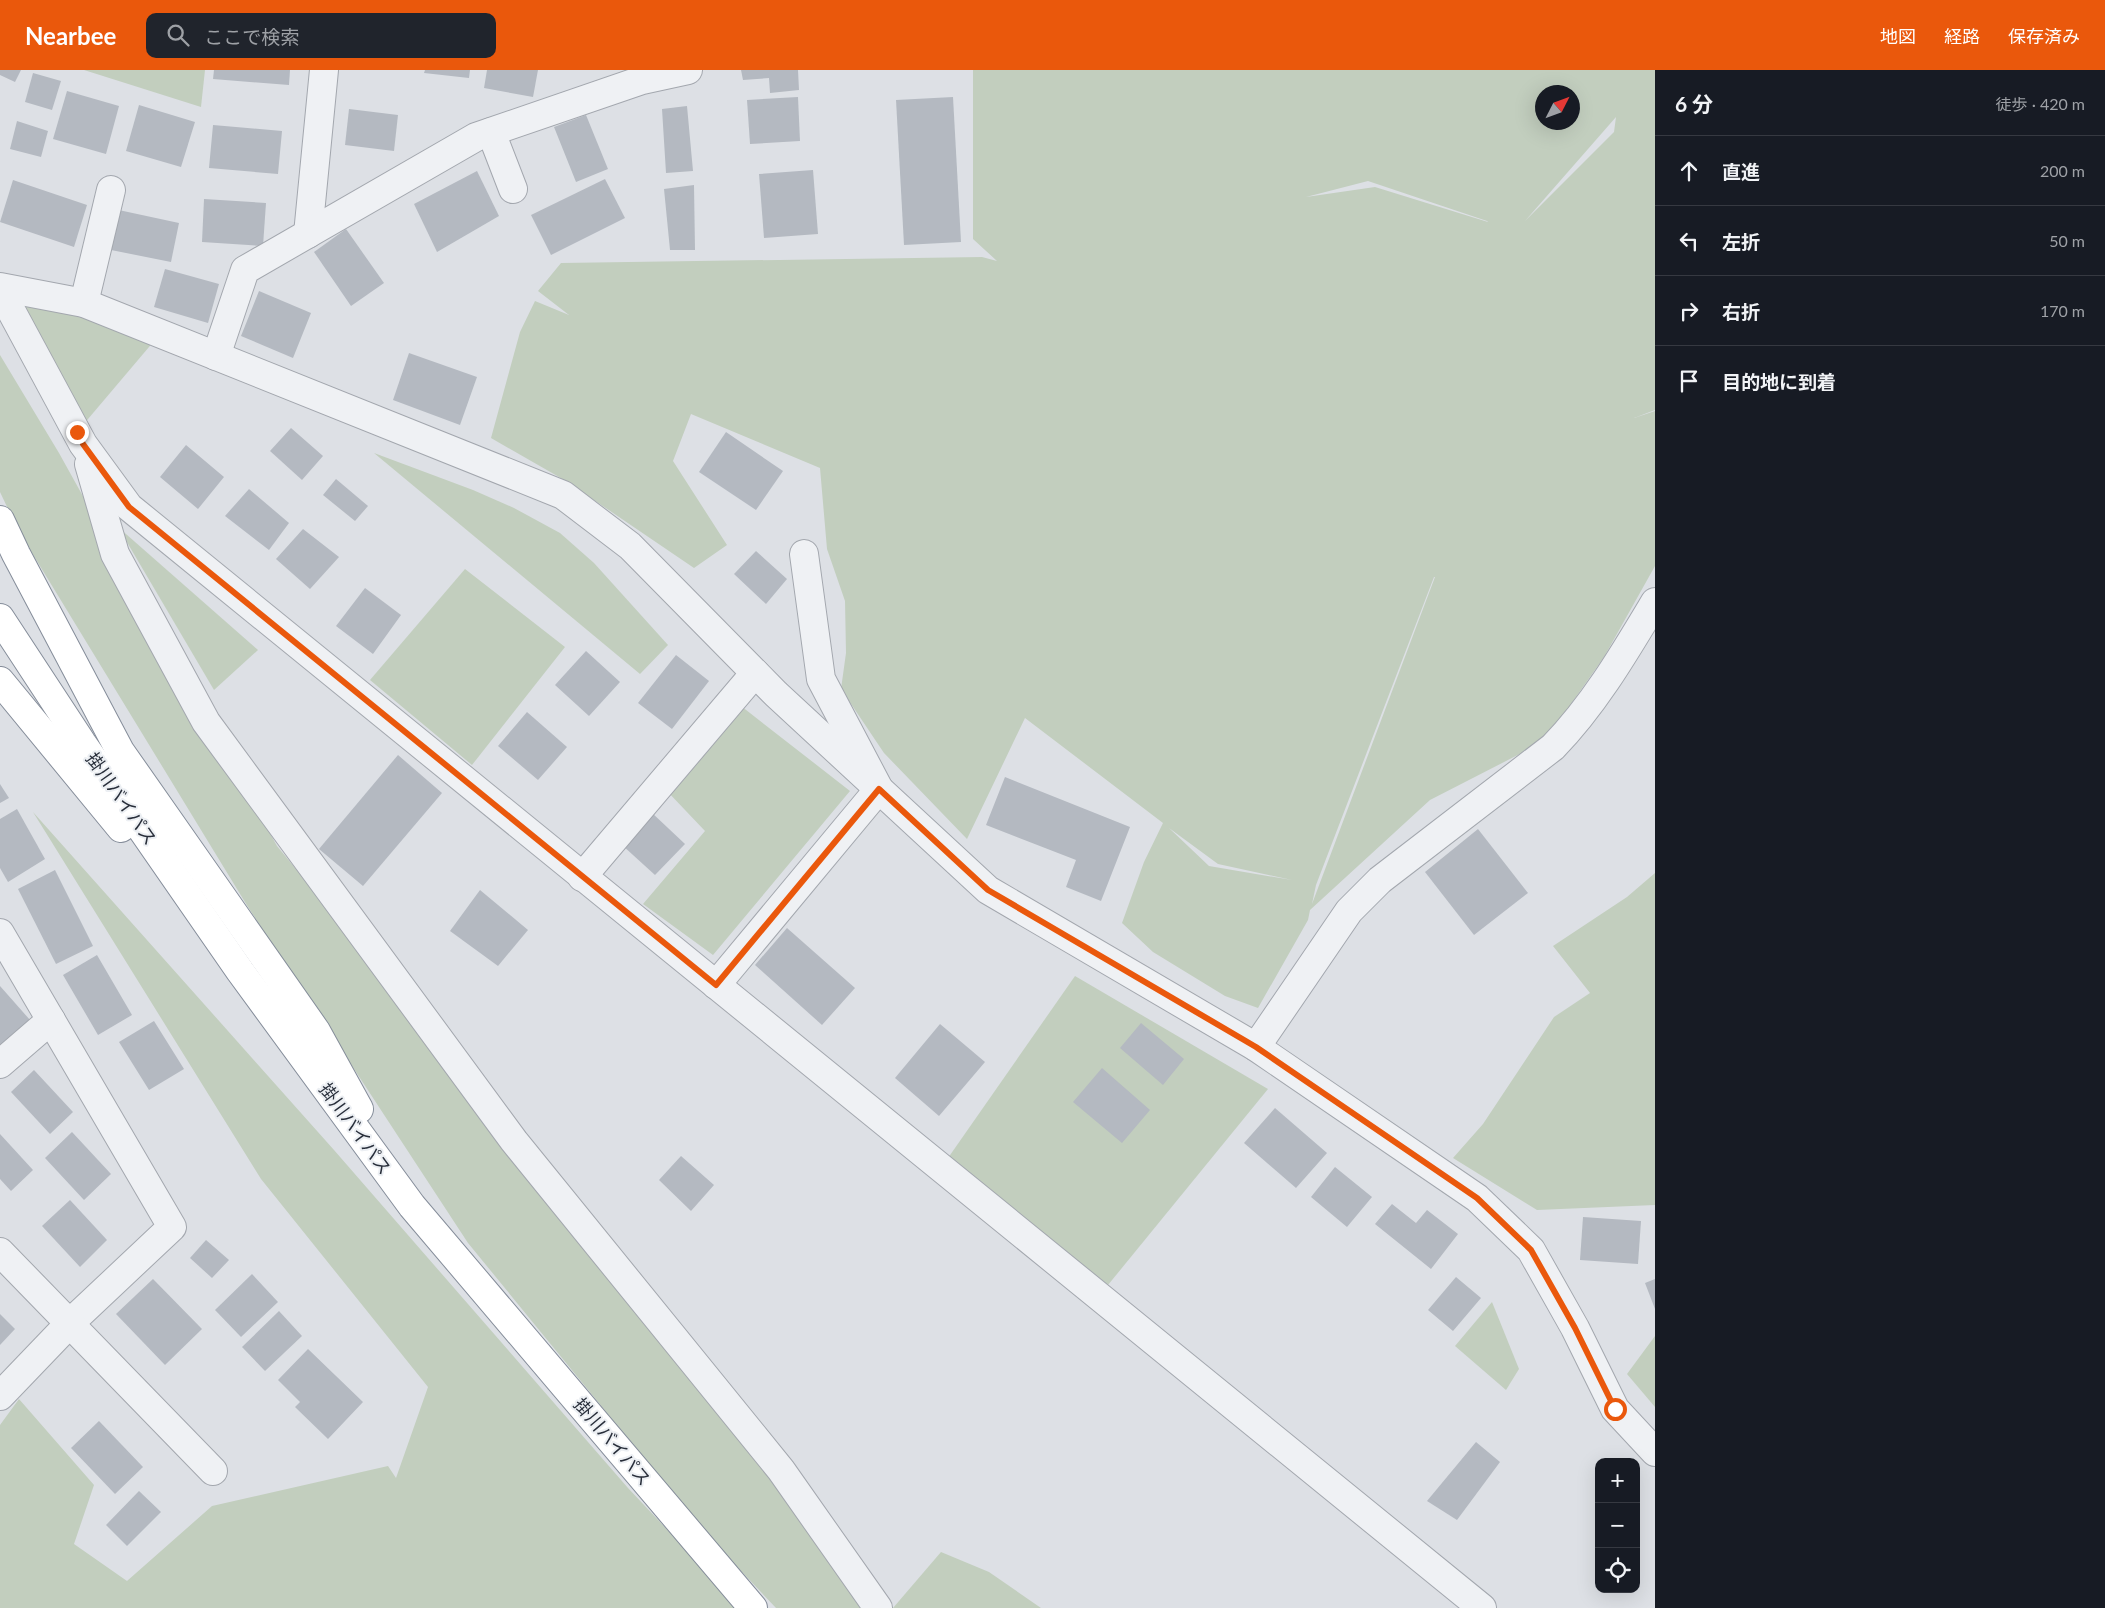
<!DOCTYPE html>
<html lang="ja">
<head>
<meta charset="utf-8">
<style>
	body { margin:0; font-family:Lato,"Noto Sans JP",sans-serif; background:#20242c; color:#f1f3f6 }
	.controls { position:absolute; right:15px; bottom:15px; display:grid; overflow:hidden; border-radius:10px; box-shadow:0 5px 20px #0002 }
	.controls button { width:45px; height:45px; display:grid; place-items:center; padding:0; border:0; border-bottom:1px solid #363941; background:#171b24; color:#f1f3f6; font:25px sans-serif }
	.compass { position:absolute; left:1535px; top:15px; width:45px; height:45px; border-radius:50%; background:#171b24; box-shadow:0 5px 20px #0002; rotate:48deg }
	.stop { position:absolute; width:15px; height:15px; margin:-11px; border:4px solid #ea580c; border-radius:50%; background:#fff }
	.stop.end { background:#ea580c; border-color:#fff; box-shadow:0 1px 5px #0008 }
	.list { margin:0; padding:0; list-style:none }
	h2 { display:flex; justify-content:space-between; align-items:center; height:65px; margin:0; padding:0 20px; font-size:21px }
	h2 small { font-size:16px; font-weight:400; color:#9ea1a6 }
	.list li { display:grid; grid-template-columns:32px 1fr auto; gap:15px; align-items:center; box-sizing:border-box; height:70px; padding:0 20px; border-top:1px solid #363941 }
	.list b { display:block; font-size:19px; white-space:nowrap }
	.list em { font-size:16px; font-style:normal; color:#9ea1a6 }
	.icon { flex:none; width:28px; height:28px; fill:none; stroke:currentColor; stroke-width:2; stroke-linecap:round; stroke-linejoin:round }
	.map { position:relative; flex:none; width:1655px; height:1538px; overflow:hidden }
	header { display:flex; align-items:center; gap:30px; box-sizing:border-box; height:70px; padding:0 25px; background:#ea580c; color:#fff }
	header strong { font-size:24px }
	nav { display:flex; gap:28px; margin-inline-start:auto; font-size:18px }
	.search { width:350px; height:45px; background:#20242c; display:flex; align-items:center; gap:12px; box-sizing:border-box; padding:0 18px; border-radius:10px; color:#9ea1a6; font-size:19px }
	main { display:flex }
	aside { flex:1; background:#171b24 }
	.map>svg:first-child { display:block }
	.green { fill:#c2cebe; fill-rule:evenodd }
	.building { fill:#b4b9c1 }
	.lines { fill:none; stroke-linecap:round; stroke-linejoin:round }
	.minor-casing { stroke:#a3a7ae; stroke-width:30 }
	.highway-casing { stroke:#858d9a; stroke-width:30 }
	.minor { stroke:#eff1f4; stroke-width:28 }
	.highway { stroke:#fff; stroke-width:28 }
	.route { stroke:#ea580c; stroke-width:6 }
	.labels { text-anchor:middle; stroke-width:4; stroke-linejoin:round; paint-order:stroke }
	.street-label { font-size:18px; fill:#282e3a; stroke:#eceff3 }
</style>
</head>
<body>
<header>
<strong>Nearbee</strong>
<div class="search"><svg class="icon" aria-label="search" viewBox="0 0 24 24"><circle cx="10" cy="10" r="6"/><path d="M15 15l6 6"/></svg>ここで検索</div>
<nav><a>地図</a><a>経路</a><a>保存済み</a></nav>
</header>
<main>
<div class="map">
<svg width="1655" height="1538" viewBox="0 0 1655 1538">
	<rect width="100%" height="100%" fill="#dde0e5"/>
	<g class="green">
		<polygon points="84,0 205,0 201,37"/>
		<path d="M973,0H1655V340L1634,348L1655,341V496L1604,587L1545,671L1430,730L1310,840L1308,850L1258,938L1225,926L1153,882L1122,853L1144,792L1163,753L1025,648L967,769L884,683L841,619L846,583L845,531L827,479L820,398L691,344L673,391L727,475L694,498L566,411L491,368L520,262L535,231L569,245L538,221L561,193L982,187L997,191L973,169ZM1542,22H1572V52H1542ZM1616,47L1614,62L1525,151ZM1368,111L1487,151L1488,152L1375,117L1306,127ZM1434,507H1435L1312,834L1316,815ZM1169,758L1218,794L1292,810L1209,796Z"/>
		<polygon points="0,220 160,264 77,362"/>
		<polygon points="0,285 59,383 277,776 467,1007 877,1538 776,1538 706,1464 468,1173 248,837 18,460 0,422"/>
		<polygon points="374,383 473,420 514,438 560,463 594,493 668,575 640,604"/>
		<polygon points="118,457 258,580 214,620"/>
		<polygon points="465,499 565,577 472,695 370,610"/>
		<polygon points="741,636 850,721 713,885 643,834 705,761 666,720"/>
		<polygon points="33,742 334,1080 628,1418 741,1538 0,1538 0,1355 19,1329 94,1415 74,1474 127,1511 212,1436 388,1396 396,1408 428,1317 261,1109"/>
		<polygon points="1655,803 1655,1135 1537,1140 1453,1088 1483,1054 1554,947 1590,923 1553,876 1627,827"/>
		<polygon points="1075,906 1268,1019 1108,1215 948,1088"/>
		<polygon points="1492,1232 1519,1299 1506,1320 1455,1276"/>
		<polygon points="1655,1266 1655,1337 1627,1304"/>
		<polygon points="941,1482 989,1502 1041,1538 893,1538"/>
	</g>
	<g class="building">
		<polygon points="0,0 21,0 15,12 0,5"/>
		<polygon points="214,0 290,0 289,15 213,9"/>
		<polygon points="425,0 470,0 469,8 424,3"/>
		<polygon points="487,0 538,0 533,27 484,18"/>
		<polygon points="741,0 798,0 799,20 770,23 769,8 743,10"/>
		<polygon points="33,3 61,11 52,40 25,32"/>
		<polygon points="67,21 119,36 106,84 53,69"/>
		<polygon points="798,27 800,71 750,74 747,30"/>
		<polygon points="953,27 961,172 904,175 896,30"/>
		<polygon points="139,35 195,52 181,97 126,81"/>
		<polygon points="687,36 693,101 666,103 662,39"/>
		<polygon points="349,39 398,45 394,81 345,75"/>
		<polygon points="586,45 608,99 576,112 554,57"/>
		<polygon points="17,51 48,61 41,87 10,79"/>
		<polygon points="213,55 282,61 278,104 209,98"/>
		<polygon points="813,100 818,164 764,168 759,104"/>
		<polygon points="477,101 499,146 437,182 414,134"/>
		<polygon points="605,109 625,148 551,185 531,145"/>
		<polygon points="13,110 87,135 74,177 0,152"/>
		<polygon points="694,115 695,180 670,180 664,119"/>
		<polygon points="204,129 266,133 263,176 202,172"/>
		<polygon points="114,139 179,153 171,192 106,179"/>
		<polygon points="346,159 384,213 351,236 314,182"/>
		<polygon points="165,199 219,214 208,253 154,237"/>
		<polygon points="259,221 311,243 293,288 241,266"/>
		<polygon points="409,283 477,307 460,355 393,330"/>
		<polygon points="291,358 323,386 302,410 270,381"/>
		<polygon points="726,362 783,401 756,440 699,402"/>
		<polygon points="186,375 224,407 198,439 160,407"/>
		<polygon points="336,409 368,436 355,451 323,425"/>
		<polygon points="249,419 289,453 269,480 225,446"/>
		<polygon points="303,459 339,487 310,519 276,489"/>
		<polygon points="756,481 787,509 766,534 734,504"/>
		<polygon points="365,518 401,545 373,584 336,556"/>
		<polygon points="586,581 620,612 589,646 555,615"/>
		<polygon points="676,585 709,611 672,659 638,633"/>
		<polygon points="527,642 567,677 538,710 498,676"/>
		<polygon points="398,685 442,723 363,816 319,779"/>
		<polygon points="1005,707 1130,757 1101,831 1066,817 1076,790 986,755"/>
		<polygon points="0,714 9,728 0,733"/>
		<polygon points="17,739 45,789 8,812 0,798 0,749"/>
		<polygon points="651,742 685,774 655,805 622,775"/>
		<polygon points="1478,759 1528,823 1474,865 1425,802"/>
		<polygon points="55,800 93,876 56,894 18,819"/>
		<polygon points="480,820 528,860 498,896 450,861"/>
		<polygon points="787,858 855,918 822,955 755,895"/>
		<polygon points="97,885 132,945 98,965 63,905"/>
		<polygon points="0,916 30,950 0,977"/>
		<polygon points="154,951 184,999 149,1020 119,972"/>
		<polygon points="1141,953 1184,989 1163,1015 1120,978"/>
		<polygon points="940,954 985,992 939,1046 895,1008"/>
		<polygon points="1102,998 1150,1040 1122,1073 1073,1032"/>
		<polygon points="34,1000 73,1042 50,1064 11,1022"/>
		<polygon points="1275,1038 1327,1083 1296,1118 1244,1073"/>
		<polygon points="72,1062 111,1104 84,1130 45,1088"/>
		<polygon points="0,1064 33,1100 11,1121 0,1109"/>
		<polygon points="681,1086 714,1115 691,1141 659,1110"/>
		<polygon points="1335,1097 1372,1127 1347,1157 1311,1127"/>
		<polygon points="70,1130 107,1170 80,1197 42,1156"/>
		<polygon points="1392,1134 1416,1153 1427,1140 1458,1164 1431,1199 1375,1154"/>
		<polygon points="1583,1147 1641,1151 1638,1194 1580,1190"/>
		<polygon points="206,1170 229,1190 212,1208 190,1188"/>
		<polygon points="252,1204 278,1232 241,1267 215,1240"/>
		<polygon points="1456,1207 1481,1228 1453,1261 1428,1240"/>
		<polygon points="153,1209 202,1259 165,1295 116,1244"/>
		<polygon points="1655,1209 1655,1239 1645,1213"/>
		<polygon points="279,1241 302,1266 265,1301 242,1277"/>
		<polygon points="0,1244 15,1259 0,1275"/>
		<polygon points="308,1279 363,1332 328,1369 295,1337 300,1332 278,1310"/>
		<polygon points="99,1351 143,1397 115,1424 71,1378"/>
		<polygon points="1476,1372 1500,1392 1457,1450 1427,1431"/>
		<polygon points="139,1421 161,1442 127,1476 106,1455"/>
	</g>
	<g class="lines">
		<defs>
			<g id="minor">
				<polyline points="491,62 513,119"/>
				<polyline points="308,164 324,0"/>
				<polyline points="0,217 84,233 563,425 630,476 776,624 988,820 1256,977 1477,1128 1531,1180 1575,1258 1615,1339 1655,1382"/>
				<polyline points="0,220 83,374 129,437 1482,1538"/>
				<polyline points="84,233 111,120"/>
				<polyline points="216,286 245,200 476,67 642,10 688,0"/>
				<polyline points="89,394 115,484 206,652 514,1071 781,1400 878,1538"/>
				<polyline points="582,807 755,603"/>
				<polyline points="0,863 172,1157 70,1253 0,1326"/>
				<polyline points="716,915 879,719 821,609 804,484"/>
				<path d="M1256,977L1349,841L1380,810L1553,677C1594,635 1625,582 1655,532"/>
				<polyline points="0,994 51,950"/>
				<polyline points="0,1182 213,1401"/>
			</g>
			<g id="highway">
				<polyline points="0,450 16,484 120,681 316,961 359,1039"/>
				<polyline points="0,548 82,673 240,901 412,1136 753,1538"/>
				<polyline points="0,611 121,758"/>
			</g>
		</defs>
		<use href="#minor" class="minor-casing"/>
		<use href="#highway" class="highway-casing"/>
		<use href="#minor" class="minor"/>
		<use href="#highway" class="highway"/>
	</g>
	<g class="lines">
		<polyline class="route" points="77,362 83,374 129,437 716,915 879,719 988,820 1256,977 1477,1128 1531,1180 1575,1258 1615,1339"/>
	</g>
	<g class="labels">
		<g class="street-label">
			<text transform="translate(121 729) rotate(55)" y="6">掛川バイパス</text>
			<text transform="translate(355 1059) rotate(54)" y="6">掛川バイパス</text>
			<text transform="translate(612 1372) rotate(50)" y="6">掛川バイパス</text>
		</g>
	</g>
</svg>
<div class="controls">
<button>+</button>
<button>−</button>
<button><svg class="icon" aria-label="locate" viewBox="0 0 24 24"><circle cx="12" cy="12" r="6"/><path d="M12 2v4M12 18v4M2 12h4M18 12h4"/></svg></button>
</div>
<svg class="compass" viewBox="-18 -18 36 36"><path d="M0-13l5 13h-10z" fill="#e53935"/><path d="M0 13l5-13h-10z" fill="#9ea1a6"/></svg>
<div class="stop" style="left:1615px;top:1339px"></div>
<div class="stop end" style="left:77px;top:362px"></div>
</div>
<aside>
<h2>6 分<small>徒歩 · 420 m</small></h2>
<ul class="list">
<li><svg class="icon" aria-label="ahead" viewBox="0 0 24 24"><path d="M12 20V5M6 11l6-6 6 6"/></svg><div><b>直進</b></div><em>200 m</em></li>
<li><svg class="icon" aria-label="left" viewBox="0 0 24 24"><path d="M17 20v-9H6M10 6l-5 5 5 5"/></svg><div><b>左折</b></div><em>50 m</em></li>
<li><svg class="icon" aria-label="right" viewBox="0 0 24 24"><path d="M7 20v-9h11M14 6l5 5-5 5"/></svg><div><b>右折</b></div><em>170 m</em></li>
<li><svg class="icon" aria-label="arrive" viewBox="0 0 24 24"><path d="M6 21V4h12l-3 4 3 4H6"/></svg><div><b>目的地に到着</b></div></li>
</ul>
</aside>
</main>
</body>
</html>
